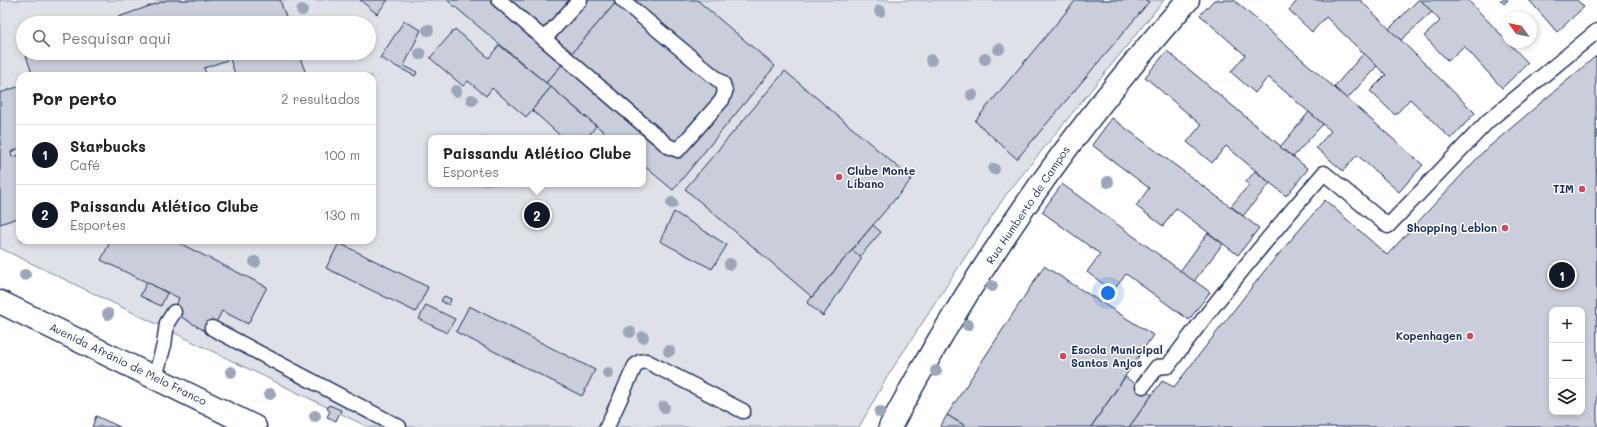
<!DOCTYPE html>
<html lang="pt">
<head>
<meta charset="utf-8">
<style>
	body { margin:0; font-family:Mali,sans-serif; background:#f2f2f2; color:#222 }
	.controls { position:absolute; right:12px; bottom:12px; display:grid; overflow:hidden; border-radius:8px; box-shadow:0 2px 6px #0003 }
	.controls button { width:36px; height:36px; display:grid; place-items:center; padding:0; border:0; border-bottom:1px solid #e0e0e0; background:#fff; color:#222; font:20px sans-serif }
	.compass { position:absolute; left:1501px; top:12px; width:36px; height:36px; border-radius:50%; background:#fff; box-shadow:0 2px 6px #0003; rotate:303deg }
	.you { position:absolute; left:1108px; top:293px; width:14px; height:14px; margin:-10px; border:3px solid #fff; border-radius:50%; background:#1a73e8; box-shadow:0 0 0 6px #1a73e833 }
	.badge { display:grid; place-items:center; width:26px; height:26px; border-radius:50%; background:#111827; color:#fff; font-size:13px; font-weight:700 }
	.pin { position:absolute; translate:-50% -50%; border:2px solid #fff; box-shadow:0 1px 4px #0006 }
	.popup { position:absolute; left:428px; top:135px; width:218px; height:52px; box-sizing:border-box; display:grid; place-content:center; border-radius:8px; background:#fff; filter:drop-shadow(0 1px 3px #0005); font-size:13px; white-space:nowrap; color:#767676 }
	.popup b { font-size:15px; color:#222 }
	.popup::after { content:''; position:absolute; left:50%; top:100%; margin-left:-8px; border:8px solid transparent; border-top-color:#fff }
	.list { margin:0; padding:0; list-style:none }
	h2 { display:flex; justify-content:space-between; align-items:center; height:52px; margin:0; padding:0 16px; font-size:17px }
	h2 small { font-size:13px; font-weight:400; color:#767676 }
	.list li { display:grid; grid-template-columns:26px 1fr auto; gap:12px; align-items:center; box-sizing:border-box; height:60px; padding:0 16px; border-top:1px solid #e0e0e0 }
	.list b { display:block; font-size:15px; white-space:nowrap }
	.list p { margin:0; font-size:13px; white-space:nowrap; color:#767676 }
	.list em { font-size:13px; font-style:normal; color:#767676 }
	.icon { flex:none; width:22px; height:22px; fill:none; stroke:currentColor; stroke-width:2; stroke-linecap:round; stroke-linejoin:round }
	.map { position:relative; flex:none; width:1597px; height:427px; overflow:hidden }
	.search { position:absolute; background:#fff; box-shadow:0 2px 6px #0003; left:16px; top:16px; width:360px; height:44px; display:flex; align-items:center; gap:10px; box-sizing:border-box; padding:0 14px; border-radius:22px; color:#767676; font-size:15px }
	.panel { position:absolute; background:#fff; box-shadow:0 2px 6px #0003; left:16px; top:72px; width:360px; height:172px; border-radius:12px }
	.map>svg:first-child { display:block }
	.green { fill:#dee1e7; stroke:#7c88a2; fill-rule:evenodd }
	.building { fill:#caceda; stroke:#1b2f5e; fill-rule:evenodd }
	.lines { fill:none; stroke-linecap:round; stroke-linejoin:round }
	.service-casing { stroke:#1b2f5e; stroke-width:17 }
	.minor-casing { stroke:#1b2f5e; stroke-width:25 }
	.tertiary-casing { stroke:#1b2f5e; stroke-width:25 }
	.service { stroke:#fff; stroke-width:14 }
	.minor { stroke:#fff; stroke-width:22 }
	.tertiary { stroke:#fff; stroke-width:22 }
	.tree { fill:#9da5b9 }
	.poi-dot { fill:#d1495b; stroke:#fff; stroke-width:1.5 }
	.labels { text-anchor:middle; stroke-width:3; stroke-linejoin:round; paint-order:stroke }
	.poi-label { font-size:11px; font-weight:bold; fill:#1b2f5e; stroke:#fff; text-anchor:end }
	.street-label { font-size:11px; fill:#1b2f5e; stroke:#fff }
</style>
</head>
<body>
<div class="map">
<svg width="1597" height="427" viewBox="0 0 1597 427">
	<rect width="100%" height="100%" fill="#fff"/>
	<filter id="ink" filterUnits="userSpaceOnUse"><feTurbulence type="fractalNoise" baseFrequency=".025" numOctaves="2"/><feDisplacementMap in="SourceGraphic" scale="8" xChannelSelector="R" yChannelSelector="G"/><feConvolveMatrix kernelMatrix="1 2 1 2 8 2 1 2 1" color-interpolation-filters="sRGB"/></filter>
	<g filter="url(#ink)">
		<path class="green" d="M0,0H1164L1005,196L889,374L859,427H368L0,248ZM23,23H369V53H23ZM20,76H372V240H20ZM431,138H643V184H431Z"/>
		<g class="building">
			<polygon points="167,0 280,0 288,23 101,23"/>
			<polygon points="360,0 388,0 377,14"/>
			<polygon points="447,0 618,0 546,83"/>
			<polygon points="618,0 697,0 775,66 673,190 643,165 643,138 611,138 546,83"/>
			<polygon points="1076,0 1146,0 1149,2 1017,159 975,121"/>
			<polygon points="1214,0 1234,0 1423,165 1399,192 1357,155 1343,171 1322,153 1316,148 1331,131 1268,77 1255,93 1231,72 1245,55 1200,15"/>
			<polygon points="1298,0 1360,0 1475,113 1451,139 1410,99 1395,115 1370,91 1386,75 1326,17 1312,32 1289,10"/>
			<polygon points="1418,0 1421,0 1432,12 1401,40 1389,29"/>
			<polygon points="1421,0 1468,0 1528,63 1502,88 1464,46 1448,61 1424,36 1440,21"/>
			<polygon points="1500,0 1508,0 1504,4"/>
			<polygon points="1529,0 1577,0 1584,7 1557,32"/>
			<polygon points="404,21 421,30 404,66 417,72 415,76 380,58"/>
			<polygon points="455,29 489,58 499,45 551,87 526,117 492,88 486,96 468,81 463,86 430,58"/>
			<polygon points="1167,51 1308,169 1286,196 1226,146 1212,163 1187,142 1201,125 1145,77"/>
			<polygon points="25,53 298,53 307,76 228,76 235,74 230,59 204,68 207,76 33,76"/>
			<polygon points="1364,53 1377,66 1347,99 1334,87"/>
			<path d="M1596,56L1597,427H1129L1162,381L1174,387L1266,269L1325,200L1387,255L1484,151ZM1552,310H1582V412H1552Z"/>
			<polygon points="785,71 912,179 812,297 685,189"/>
			<polygon points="20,86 20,148 11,152 12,157 20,155 20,217 0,224 0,93"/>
			<polygon points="551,87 596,126 587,138 563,138 532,110"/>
			<polygon points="1309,112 1323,124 1293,157 1280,147"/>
			<polygon points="1112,118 1259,228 1238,255 1176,208 1163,226 1136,206 1149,188 1092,145"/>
			<polygon points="1255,171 1270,183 1243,216 1231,206 1249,185 1246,182"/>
			<polygon points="1062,184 1210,292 1189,320 1126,274 1113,291 1087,272 1100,254 1042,212"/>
			<polygon points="674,212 727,245 712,269 660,241"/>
			<polygon points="873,225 881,232 860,256 852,250"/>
			<polygon points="1208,233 1223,244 1194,281 1180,271"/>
			<polygon points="111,240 173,240 267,287 248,324 222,311 210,334 173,312 179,298 101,260"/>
			<polygon points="339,243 428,287 416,312 326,268"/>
			<polygon points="852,250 862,258 823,316 807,303"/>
			<polygon points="1044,266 1153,335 1091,427 967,427 947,415"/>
			<polygon points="147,282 167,293 161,306 140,296"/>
			<polygon points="444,296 451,299 449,305 441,301"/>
			<polygon points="426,305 455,319 447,333 419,319"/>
			<polygon points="469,306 595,370 582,396 456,332"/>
			<polygon points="1125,377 1152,395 1129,427 1091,427"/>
			<polygon points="329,405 341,410 336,421 327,417 330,411 327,409"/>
			<polygon points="947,415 967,427 940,427"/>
			<polygon points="96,416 120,427 92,427"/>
		</g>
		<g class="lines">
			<defs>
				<g id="service">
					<polyline points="499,0 668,146 678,150 722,100 725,92 723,84 622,0"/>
					<polyline points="544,39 580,0"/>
					<polyline points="212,328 399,427"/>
					<polyline points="155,377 164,345 167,323 174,312"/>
					<path d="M1143,386L1157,367L1168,366C1217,299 1270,235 1324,173L1388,226L1488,121L1597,31"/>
					<polyline points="607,427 635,366 640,362 646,361 743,411"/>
				</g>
				<path id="minor" d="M890,427C972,273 1072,130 1188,0"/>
				<polyline id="tertiary" points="0,302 255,427"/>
			</defs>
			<use href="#service" class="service-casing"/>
			<use href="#minor" class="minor-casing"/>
			<use href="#tertiary" class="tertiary-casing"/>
			<use href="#service" class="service"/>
			<use href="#minor" class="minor"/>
			<use href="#tertiary" class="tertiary"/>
		</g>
		<g class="tree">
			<circle cx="302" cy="10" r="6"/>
			<circle cx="880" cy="11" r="6"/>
			<circle cx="428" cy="30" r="6"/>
			<circle cx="999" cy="49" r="6"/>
			<circle cx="420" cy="54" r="6"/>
			<circle cx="985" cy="59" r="6"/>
			<circle cx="931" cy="60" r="6"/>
			<circle cx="456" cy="91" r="6"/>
			<circle cx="972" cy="95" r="6"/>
			<circle cx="472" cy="100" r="6"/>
			<circle cx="994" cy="169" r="6"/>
			<circle cx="1108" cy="182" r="6"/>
			<circle cx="672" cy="203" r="6"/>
			<circle cx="255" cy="262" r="6"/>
			<circle cx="730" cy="264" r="6"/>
			<circle cx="25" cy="275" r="6"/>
			<circle cx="992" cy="286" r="6"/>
			<circle cx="108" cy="314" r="6"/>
			<circle cx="968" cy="325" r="6"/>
			<circle cx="630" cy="332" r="6"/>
			<circle cx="643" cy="337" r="6"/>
			<circle cx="669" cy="351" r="6"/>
			<circle cx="936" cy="371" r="6"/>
			<circle cx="231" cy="372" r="6"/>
			<circle cx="608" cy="373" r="6"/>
			<circle cx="270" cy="394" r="6"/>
			<circle cx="664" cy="407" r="6"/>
			<circle cx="880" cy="412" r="6"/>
			<circle cx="315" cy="416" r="6"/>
		</g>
	</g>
	<g class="poi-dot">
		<circle cx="839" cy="177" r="4"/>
		<circle cx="1582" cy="189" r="4"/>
		<circle cx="1505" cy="228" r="4"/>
		<circle cx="1470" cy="336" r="4"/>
		<circle cx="1063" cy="356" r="4"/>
	</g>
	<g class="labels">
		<g class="poi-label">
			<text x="847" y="175" text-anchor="start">Clube Monte<tspan x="847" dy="13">Líbano</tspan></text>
			<text x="1574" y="193">TIM</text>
			<text x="1497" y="232">Shopping Leblon</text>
			<text x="1462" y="340">Kopenhagen</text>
			<text x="1071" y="354" text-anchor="start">Escola Municipal<tspan x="1071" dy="13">Santos Anjos</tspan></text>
		</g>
		<g class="street-label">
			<text transform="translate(1028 205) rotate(-56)" y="4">Rua Humberto de Campos</text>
			<text transform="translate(128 364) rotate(26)" y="4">Avenida Afrânio de Melo Franco</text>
		</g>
	</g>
</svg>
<div class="controls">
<button>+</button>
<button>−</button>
<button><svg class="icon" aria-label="layers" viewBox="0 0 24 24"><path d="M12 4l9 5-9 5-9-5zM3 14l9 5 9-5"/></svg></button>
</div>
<svg class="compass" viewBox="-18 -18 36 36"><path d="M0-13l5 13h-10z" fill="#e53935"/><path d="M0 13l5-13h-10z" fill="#767676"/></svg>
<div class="you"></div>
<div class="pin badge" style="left:1562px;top:275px">1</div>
<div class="pin badge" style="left:537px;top:215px">2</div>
<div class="popup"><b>Paissandu Atlético Clube</b>Esportes</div>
<div class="search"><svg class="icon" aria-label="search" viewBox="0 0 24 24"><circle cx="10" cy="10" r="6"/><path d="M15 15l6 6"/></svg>Pesquisar aqui</div>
<section class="panel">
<h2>Por perto<small>2 resultados</small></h2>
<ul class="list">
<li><span class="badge">1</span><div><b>Starbucks</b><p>Café</p></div><em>100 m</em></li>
<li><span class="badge">2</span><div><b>Paissandu Atlético Clube</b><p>Esportes</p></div><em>130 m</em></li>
</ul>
</section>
</div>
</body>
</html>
